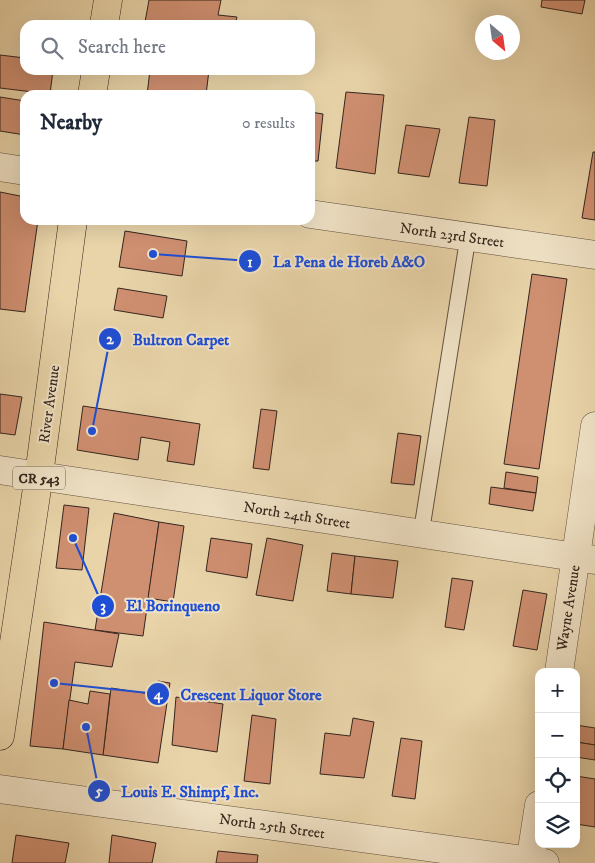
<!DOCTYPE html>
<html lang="en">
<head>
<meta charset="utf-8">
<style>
	body { margin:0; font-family:"IM FELL DW Pica",serif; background:#f6f6f7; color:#1f2937 }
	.controls { position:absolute; right:15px; bottom:15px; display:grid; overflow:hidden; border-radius:10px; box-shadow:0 5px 20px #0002 }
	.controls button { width:45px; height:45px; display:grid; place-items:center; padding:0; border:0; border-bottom:1px solid #e0e1e3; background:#fff; color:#1f2937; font:25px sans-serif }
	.compass { position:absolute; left:475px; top:15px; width:45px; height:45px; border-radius:50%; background:#fff; box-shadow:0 5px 20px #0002; rotate:151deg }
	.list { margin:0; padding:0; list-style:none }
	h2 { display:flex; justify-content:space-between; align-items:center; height:65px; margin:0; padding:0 20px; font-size:21px }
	h2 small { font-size:16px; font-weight:400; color:#747a83 }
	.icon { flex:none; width:28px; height:28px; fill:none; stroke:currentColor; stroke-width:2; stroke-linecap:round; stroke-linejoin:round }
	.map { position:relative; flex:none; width:595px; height:863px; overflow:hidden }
	.search { position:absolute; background:#fff; box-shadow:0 5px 20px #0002; left:20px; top:20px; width:295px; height:55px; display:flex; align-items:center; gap:12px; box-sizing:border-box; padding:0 18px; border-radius:15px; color:#747a83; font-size:19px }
	.panel { position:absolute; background:#fff; box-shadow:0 5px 20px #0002; left:20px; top:90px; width:295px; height:135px; border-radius:15px }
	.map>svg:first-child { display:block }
	.building { fill:#cf8f71; stroke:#34251d }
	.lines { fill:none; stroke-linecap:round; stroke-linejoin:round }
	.service-casing { stroke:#615140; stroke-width:17 }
	.minor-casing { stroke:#615140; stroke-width:29 }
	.primary-casing { stroke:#34251d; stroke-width:29 }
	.service { stroke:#f1e3c7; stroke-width:15 }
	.minor { stroke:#f1e3c7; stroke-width:28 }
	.primary { stroke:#e9d4a9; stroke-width:28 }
	.labels { text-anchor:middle; stroke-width:4; stroke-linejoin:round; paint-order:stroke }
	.shield { fill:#f1e3c7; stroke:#6d5e50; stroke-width:1 }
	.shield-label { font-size:14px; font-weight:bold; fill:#34251d }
	.street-label { font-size:15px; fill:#34251d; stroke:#f1e3c7 }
	.leader { fill:none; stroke:#1d4ed8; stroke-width:2 }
	.callout-dot { fill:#1d4ed8; stroke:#f1e3c7; stroke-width:2 }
	.mark-label { font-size:15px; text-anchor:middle; font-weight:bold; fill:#fff }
	.callout-label { font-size:16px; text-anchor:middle; font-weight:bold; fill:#1d4ed8; stroke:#f1e3c7; stroke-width:4; stroke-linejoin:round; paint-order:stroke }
</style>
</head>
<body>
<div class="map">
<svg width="595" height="863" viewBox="0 0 595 863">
	<rect width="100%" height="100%" fill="#e9d4a9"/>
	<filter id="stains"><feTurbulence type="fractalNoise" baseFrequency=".004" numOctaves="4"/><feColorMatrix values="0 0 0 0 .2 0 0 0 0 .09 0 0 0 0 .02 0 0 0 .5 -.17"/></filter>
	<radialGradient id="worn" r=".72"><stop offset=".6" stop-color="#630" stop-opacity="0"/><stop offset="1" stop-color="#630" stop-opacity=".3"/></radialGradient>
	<g class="building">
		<polygon points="149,0 221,0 218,15 237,17 235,25 172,25 145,22"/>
		<polygon points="542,0 585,0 582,14 541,7"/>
		<polygon points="0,55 25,58 25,70 53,70 50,94 0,88"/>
		<polygon points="150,70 209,70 206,95 147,95"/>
		<polygon points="346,92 384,95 375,174 336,168"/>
		<polygon points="0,97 25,101 25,135 0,131"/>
		<polygon points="310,112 323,114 318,161 310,161"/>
		<polygon points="469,117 495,120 487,186 459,183"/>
		<polygon points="406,125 440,129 429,177 398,173"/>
		<polygon points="593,152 595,152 595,220 582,218"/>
		<polygon points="0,192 25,197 25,220 38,220 25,312 0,309"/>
		<polygon points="125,231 187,241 182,276 119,267"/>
		<polygon points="532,274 567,279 539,469 504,464"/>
		<polygon points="118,288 167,296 163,318 114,310"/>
		<polygon points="0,394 22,397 15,435 0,433"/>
		<polygon points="83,406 200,424 194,465 167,461 170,442 141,437 138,460 77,450"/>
		<polygon points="261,409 277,411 269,470 253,468"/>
		<polygon points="398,433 421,436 414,485 391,483"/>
		<polygon points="506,472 538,477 536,493 504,488"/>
		<polygon points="491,487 536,493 533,511 489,504"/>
		<polygon points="64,505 89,508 82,570 56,568"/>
		<polygon points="114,513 159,522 143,636 95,630"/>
		<polygon points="159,522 184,526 173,602 148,598"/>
		<polygon points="211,538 252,544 247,578 206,571"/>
		<polygon points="267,538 303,545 293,601 256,595"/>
		<polygon points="332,553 355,556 351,594 327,591"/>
		<polygon points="355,556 398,561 393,598 351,594"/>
		<polygon points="452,578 473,581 464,630 445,627"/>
		<polygon points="523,590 547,594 537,650 513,646"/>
		<polygon points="44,622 119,634 112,667 75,662 63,749 30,746"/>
		<polygon points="158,681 170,683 158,763 103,755 111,688 157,695"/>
		<polygon points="90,691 110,694 103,755 63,749 69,700 88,704"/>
		<polygon points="176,697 223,704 217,752 172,745"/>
		<polygon points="252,715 276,719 270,784 244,781"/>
		<polygon points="353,718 374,722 364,778 320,774 325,733 350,736"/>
		<polygon points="576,725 595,728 595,745 576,742"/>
		<polygon points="401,738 422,741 415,799 392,796"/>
		<polygon points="576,742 595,745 595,760 576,757"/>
		<polygon points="576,776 595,779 595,827 576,824"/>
		<polygon points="16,835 69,843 65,863 12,863"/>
		<polygon points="112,835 156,843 152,863 109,863"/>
		<polygon points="218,851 258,855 257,863 216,863"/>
	</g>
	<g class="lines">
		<defs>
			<polyline id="service" points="421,534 468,237"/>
			<g id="minor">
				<polyline points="0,167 25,171"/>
				<polyline points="310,214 595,255"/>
				<polyline points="0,470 595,560"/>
				<polyline points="559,672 595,426"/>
				<polyline points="0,789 545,863"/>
				<polyline points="530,863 539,805"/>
			</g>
			<g id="primary">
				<polyline points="104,25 108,0"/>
				<polyline points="92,95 96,70"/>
				<polyline points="0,736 39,475 73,220"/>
			</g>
		</defs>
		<use href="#service" class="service-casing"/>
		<use href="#minor" class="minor-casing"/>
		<use href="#primary" class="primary-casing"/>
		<use href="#service" class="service"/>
		<use href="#minor" class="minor"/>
		<use href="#primary" class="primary"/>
	</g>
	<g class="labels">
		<rect class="shield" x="13" y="466.5" width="52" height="23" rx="4"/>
		<g class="shield-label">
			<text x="39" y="483">CR 543</text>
		</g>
		<g class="street-label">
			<text transform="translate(452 235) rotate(8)" y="5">North 23rd Street</text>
			<text transform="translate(49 404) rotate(-82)" y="5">River Avenue</text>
			<text transform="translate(297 515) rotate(9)" y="5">North 24th Street</text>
			<text transform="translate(568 608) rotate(-81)" y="5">Wayne Avenue</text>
			<text transform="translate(272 826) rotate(8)" y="5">North 25th Street</text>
		</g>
	</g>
	<path class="leader" d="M153 254L250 261M92 431L110 339M73 538L103 606M54 683L158 694M86 727L99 791"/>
	<g class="callout-dot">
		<circle cx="153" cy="254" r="5"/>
		<circle cx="92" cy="431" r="5"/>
		<circle cx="73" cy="538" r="5"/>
		<circle cx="54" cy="683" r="5"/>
		<circle cx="86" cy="727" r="5"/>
		<circle cx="250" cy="261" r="12"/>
		<circle cx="110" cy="339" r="12"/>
		<circle cx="103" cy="606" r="12"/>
		<circle cx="158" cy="694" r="12"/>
		<circle cx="99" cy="791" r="12"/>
	</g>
	<g class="mark-label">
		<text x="250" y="267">1</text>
		<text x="110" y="344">2</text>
		<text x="103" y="611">3</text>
		<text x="158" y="699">4</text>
		<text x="99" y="796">5</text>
	</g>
	<g class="callout-label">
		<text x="349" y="267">La Pena de Horeb A&amp;O</text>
		<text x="181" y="345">Bultron Carpet</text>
		<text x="173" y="611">El Borinqueno</text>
		<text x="251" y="700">Crescent Liquor Store</text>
		<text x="190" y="797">Louis E. Shimpf, Inc.</text>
	</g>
	<rect width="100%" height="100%" filter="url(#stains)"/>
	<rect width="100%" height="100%" fill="url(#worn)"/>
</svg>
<div class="controls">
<button>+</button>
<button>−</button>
<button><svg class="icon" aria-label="locate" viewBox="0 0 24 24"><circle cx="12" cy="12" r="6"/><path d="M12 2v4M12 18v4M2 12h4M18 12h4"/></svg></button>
<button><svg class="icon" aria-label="layers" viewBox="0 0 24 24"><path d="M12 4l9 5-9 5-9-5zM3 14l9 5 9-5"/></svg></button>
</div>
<svg class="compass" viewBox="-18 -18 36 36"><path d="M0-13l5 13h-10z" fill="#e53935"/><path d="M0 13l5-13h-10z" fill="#747a83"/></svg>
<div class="search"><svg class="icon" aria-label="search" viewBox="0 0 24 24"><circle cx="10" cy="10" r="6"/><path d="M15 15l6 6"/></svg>Search here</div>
<section class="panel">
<h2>Nearby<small>0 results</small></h2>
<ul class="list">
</ul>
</section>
</div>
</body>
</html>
